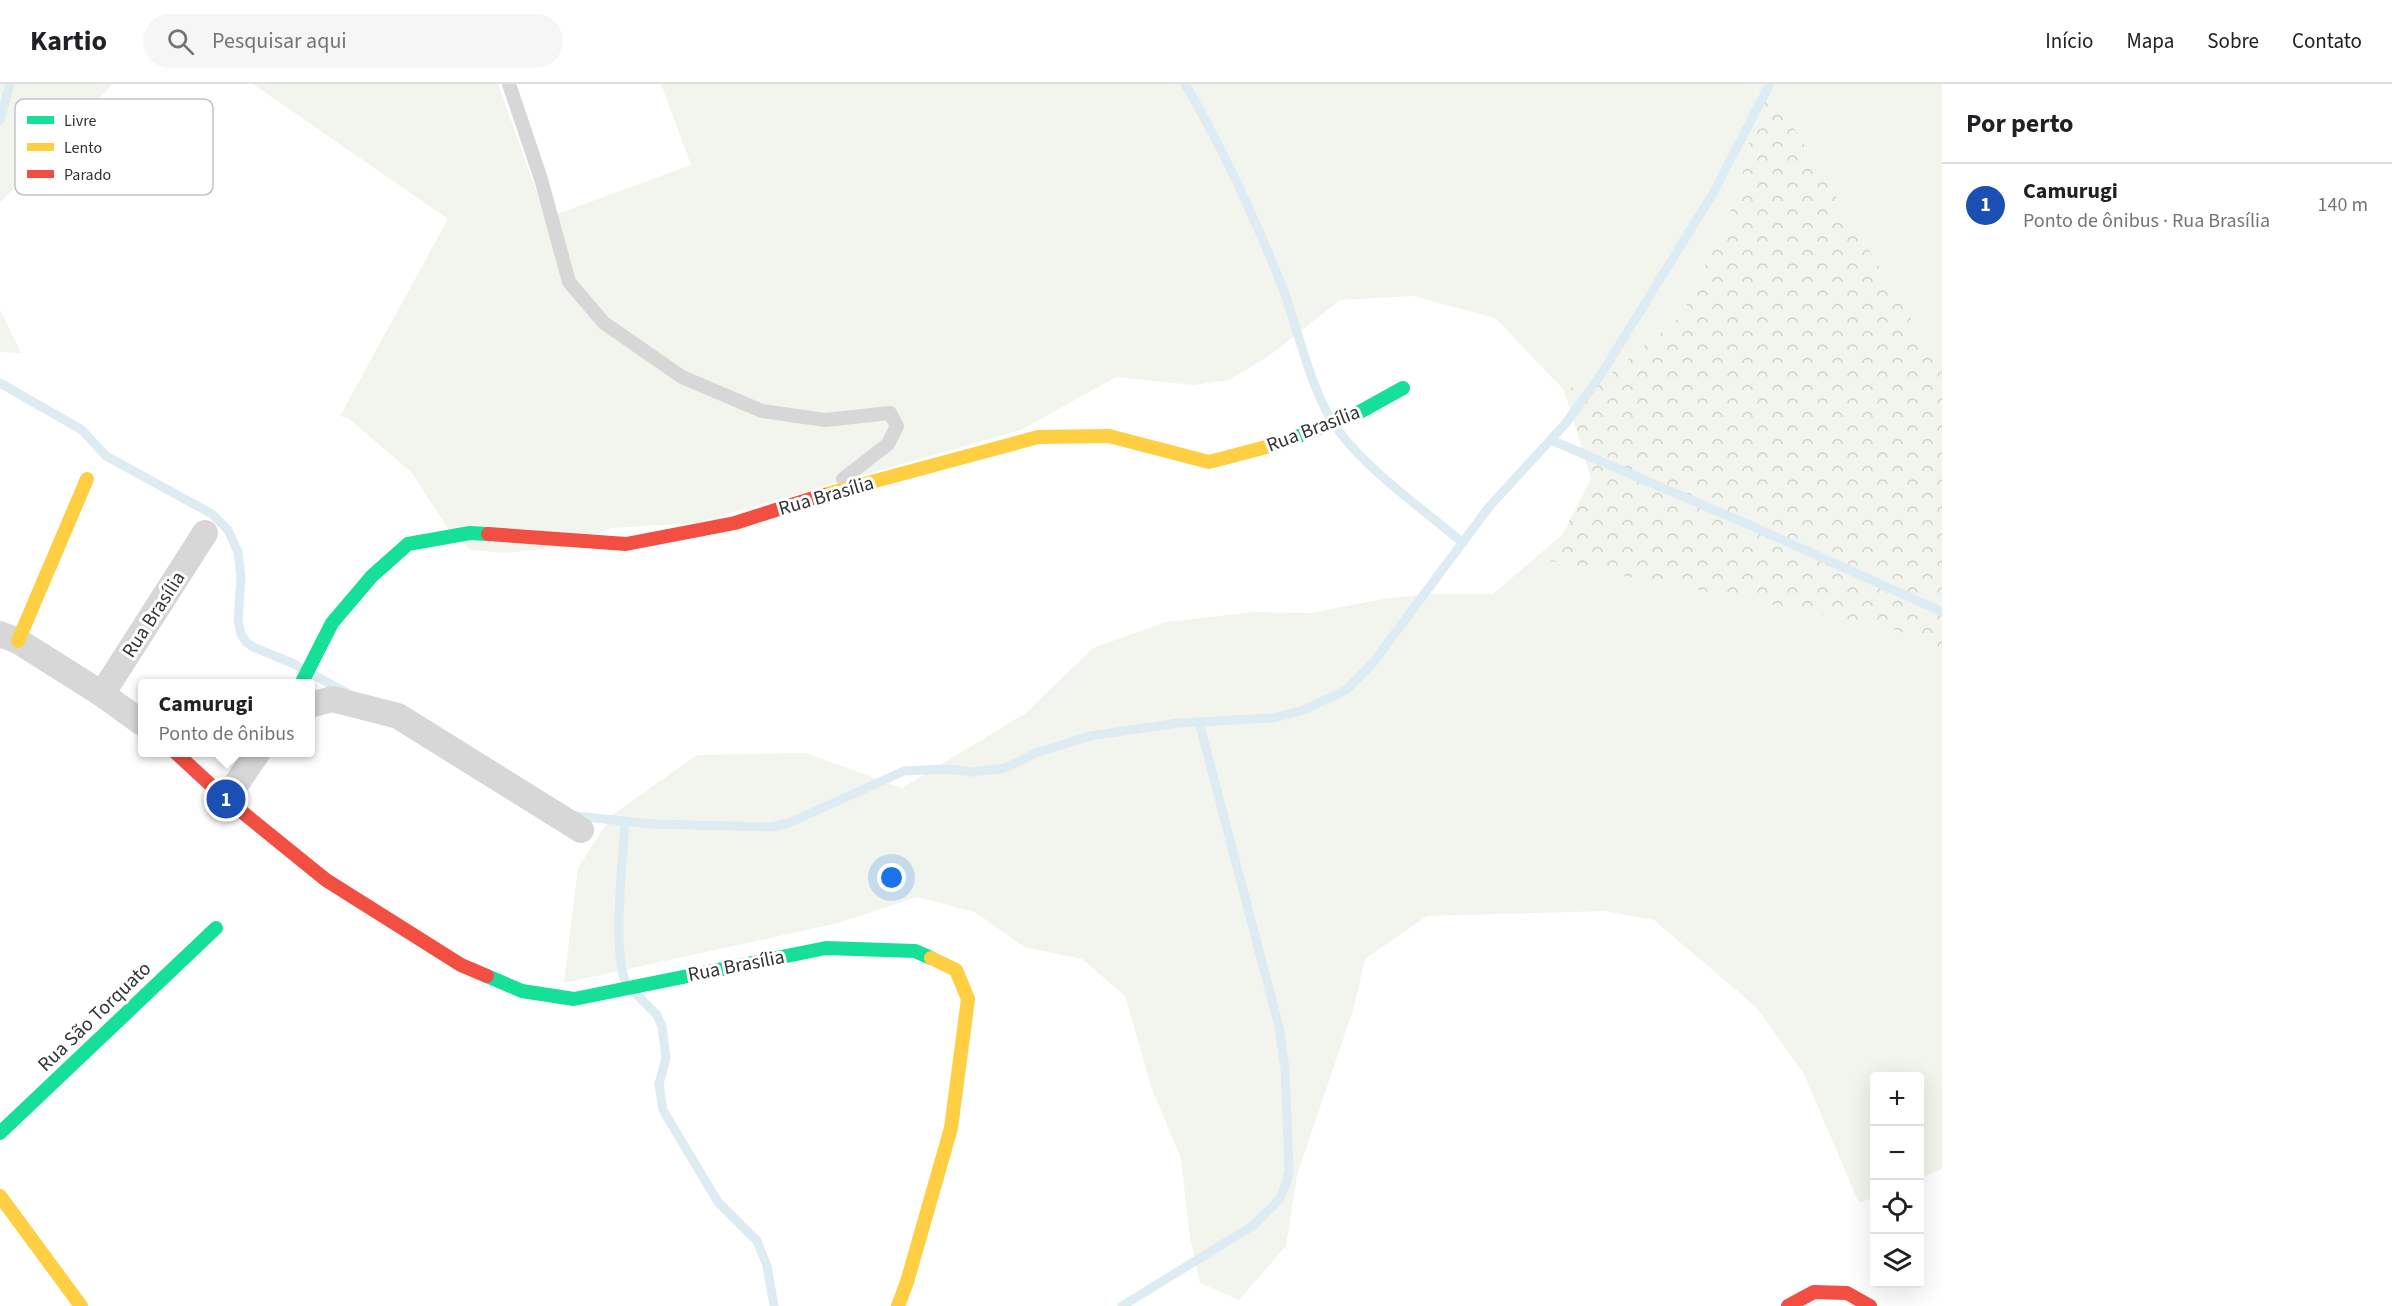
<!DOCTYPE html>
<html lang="pt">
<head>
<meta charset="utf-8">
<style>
	body { margin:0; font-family:"Source Sans 3",sans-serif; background:#f6f6f6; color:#202124 }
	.controls { position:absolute; right:18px; bottom:18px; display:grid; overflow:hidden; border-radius:6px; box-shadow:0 6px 24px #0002 }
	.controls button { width:54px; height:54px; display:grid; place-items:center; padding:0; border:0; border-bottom:2px solid #e0e0e0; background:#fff; color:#202124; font:30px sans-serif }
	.you { position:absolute; left:892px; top:794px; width:21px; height:21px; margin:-15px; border:4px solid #fff; border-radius:50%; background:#1a73e8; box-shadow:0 0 0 9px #1a73e833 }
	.badge { display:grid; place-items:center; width:39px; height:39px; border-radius:50%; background:#b45309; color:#fff; font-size:20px; font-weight:700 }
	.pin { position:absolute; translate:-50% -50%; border:3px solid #fff; box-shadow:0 2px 6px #0006 }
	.popup { position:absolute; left:138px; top:595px; width:177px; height:78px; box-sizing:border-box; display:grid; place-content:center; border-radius:6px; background:#fff; filter:drop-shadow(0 2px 4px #0005); font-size:20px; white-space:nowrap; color:#757577 }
	.popup b { font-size:22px; color:#202124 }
	.popup::after { content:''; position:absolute; left:50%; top:100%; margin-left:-12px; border:12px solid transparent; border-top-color:#fff }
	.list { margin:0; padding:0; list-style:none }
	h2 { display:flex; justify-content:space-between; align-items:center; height:78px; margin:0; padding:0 24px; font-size:26px }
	h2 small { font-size:20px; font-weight:400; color:#757577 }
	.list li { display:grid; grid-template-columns:39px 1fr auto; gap:18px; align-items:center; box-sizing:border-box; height:84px; padding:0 24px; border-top:2px solid #e0e0e0 }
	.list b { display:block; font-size:22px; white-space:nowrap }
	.list p { margin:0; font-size:20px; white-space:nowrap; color:#757577 }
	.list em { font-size:20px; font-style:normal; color:#757577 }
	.icon { flex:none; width:33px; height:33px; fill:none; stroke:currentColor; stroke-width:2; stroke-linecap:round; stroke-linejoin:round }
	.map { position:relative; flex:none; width:1942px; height:1222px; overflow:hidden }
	header { display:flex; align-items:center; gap:36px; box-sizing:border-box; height:84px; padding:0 30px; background:#fff; border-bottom:2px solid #e0e0e0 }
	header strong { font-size:28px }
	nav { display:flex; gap:33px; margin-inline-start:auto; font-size:21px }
	.search { width:420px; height:54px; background:#f6f6f6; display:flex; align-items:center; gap:15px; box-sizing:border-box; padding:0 21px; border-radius:33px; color:#757577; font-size:22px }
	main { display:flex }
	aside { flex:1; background:#fff }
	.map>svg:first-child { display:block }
	.green { fill:#f1f5ed }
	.forest { fill:url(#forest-crowns) }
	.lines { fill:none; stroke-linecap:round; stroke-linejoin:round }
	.stream { stroke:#ddebf3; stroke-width:9 }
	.lane { stroke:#d7d7d7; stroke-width:14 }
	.street { stroke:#d7d7d7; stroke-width:26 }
	.fast { stroke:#16e098; stroke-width:14 }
	.slow { stroke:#ffcf43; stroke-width:14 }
	.jam { stroke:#f24e42; stroke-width:14 }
	.labels { text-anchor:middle; stroke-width:6; stroke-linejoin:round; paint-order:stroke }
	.street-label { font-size:20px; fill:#333; stroke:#fff }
	.key { fill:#fff; stroke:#c2c2c2; stroke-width:1.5 }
	.key-label { font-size:16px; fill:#333 }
</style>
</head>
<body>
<header>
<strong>Kartio</strong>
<div class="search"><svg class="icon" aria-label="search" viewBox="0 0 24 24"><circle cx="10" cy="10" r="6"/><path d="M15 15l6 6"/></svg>Pesquisar aqui</div>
<nav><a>Início</a><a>Mapa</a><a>Sobre</a><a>Contato</a></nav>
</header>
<main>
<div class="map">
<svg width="1942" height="1222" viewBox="0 0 1942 1222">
	<defs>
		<pattern id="forest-crowns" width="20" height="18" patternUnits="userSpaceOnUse" patternTransform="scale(1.5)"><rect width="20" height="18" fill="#f1f5ed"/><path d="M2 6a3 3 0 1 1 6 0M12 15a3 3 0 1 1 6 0" fill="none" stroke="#cfd2cc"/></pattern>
	</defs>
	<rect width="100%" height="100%" fill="#fff"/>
	<g class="green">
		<polygon points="0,0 113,0 0,119"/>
		<polygon points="253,0 498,0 546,134 691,81 661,0 1757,0 1755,32 1739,108 1682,231 1608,292 1564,306 1495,234 1413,212 1340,216 1269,272 1229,296 1193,301 1116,293 1021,346 696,439 611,444 571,462 505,469 471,466 450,448 412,389 348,334 340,332 448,135"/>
		<polygon points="1767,0 1942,0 1942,285"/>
		<polygon points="0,226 21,269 0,268"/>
		<polygon points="1535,474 1891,544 1942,565 1942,1085 1920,1094 1920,992 1874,992 1874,1113 1859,1119 1804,990 1756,923 1654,836 1605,827 1427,832 1365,875 1353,926 1297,1091 1286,1162 1239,1216 1200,1199 1190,1154 1181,1075 1152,1005 1125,912 1082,875 1024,863 975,828 917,813 838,839 564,899 578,784 612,731 697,671 806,669 902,704 1026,629 1093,564 1166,538 1254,528 1311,529 1383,515 1428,510 1493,510"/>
	</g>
	<polygon class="forest" points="1757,0 1767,0 1942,285 1942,565 1891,544 1535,474 1562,451 1591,395 1564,306 1608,292 1682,231 1739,108 1755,32"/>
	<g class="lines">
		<g class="stream">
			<path d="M1185,0C1223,65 1254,132 1282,202C1298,244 1311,310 1338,346C1367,386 1424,426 1463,459"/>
			<polyline points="0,36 10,0"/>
			<polyline points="0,299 82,346 106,372 212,430 228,446 238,468 241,493 238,537 241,550 246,558 253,563 292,579 347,609"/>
			<polyline points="1551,356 1754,443 1942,528"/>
			<polyline points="575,732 653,740 771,743 789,739 904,687 948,685 972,688 1005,684 1036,669 1090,652 1178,639 1273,634 1304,626 1346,606 1372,580 1489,423 1566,339 1602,289 1712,111 1770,0"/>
			<path d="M625,737C623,776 612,866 626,899"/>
			<polyline points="635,909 657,931 662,943 666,974 659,1000 663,1026 718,1118 757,1157 767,1182 774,1222"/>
			<polyline points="1122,1222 1254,1141 1279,1116 1286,1100 1289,1086 1285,985 1279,943 1199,638"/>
		</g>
		<polyline class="lane" points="509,0 541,95 569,198 604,239 682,293 762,327 825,336 890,329 897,342 888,360 843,395"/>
		<g class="street">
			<polyline points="0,550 18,557 102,610 142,639"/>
			<polyline points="102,610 205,449"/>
			<polyline points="310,621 332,615 398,632 581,746"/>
			<polyline points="226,715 258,668"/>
		</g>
		<g class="fast">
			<polyline points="1278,360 1356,330 1403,304"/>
			<polyline points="301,600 332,539 372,492 408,460 470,449 488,450"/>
			<polyline points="487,892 522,907 574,915 826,864 915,867 931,874"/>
			<polyline points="0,1049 216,844"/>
		</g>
		<g class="slow">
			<polyline points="823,411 1038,353 1109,352 1209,378 1278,360"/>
			<polyline points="18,557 87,395"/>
			<polyline points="0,1112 81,1222"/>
			<polyline points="898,1222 907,1198 951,1044 968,915 956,886 931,874"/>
		</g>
		<g class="jam">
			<polyline points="488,450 626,460 735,439 823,411"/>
			<polyline points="175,668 226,715 326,796 461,881 487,892"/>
			<polyline points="1788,1222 1814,1208 1847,1209 1870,1222"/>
		</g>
	</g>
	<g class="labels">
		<g class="street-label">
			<text transform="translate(1313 344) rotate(-21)" y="7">Rua Brasília</text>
			<text transform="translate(826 411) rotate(-16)" y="7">Rua Brasília</text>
			<text transform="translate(153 530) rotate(-57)" y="7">Rua Brasília</text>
			<text transform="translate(736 881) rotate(-11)" y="7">Rua Brasília</text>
			<text transform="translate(94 932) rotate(-44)" y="7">Rua São Torquato</text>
		</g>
	</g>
	<rect x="15" y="15" width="198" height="96" rx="9" class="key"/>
	<rect x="27" y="32" width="27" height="8" fill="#16e098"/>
	<rect x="27" y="59" width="27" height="8" fill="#ffcf43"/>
	<rect x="27" y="86" width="27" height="8" fill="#f24e42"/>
	<g class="key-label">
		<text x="64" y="42">Livre</text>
		<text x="64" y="69">Lento</text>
		<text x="64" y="96">Parado</text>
	</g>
</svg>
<div class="controls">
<button>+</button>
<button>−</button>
<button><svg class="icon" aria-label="locate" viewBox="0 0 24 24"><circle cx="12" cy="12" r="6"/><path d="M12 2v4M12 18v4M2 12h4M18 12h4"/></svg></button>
<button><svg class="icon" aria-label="layers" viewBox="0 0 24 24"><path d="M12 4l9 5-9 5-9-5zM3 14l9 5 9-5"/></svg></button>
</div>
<div class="you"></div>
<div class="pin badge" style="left:226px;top:715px;background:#1a4fb4">1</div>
<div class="popup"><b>Camurugi</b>Ponto de ônibus</div>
</div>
<aside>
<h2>Por perto<small></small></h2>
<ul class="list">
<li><span class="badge" style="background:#1a4fb4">1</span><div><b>Camurugi</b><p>Ponto de ônibus · Rua Brasília</p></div><em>140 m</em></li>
</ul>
</aside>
</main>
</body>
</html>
